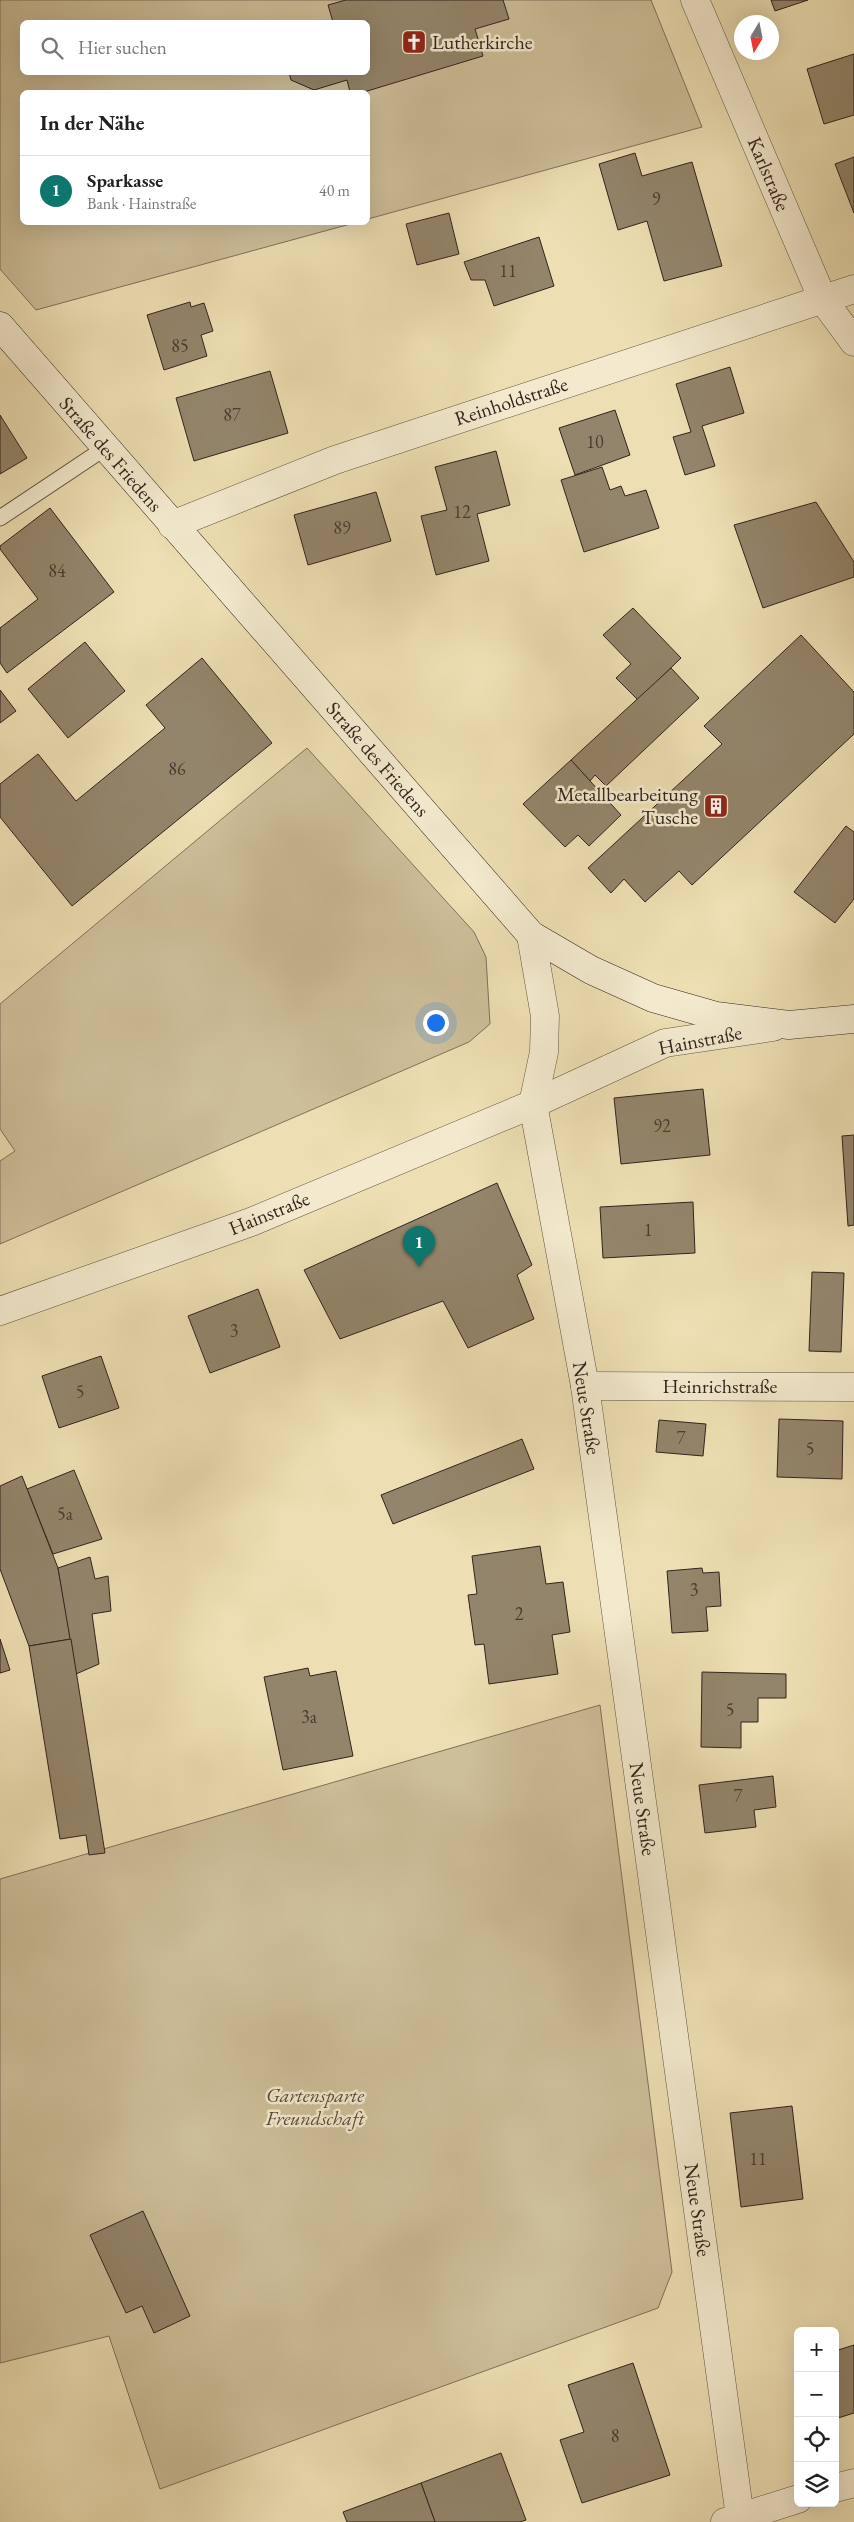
<!DOCTYPE html>
<html lang="de">
<head>
<meta charset="utf-8">
<style>
	body { margin:0; font-family:"EB Garamond",serif; background:#f6f6f6; color:#222 }
	.controls { position:absolute; right:15px; bottom:15px; display:grid; overflow:hidden; border-radius:8px; box-shadow:0 5px 20px #0002 }
	.controls button { width:45px; height:45px; display:grid; place-items:center; padding:0; border:0; border-bottom:1px solid #e0e0e0; background:#fff; color:#222; font:25px sans-serif }
	.compass { position:absolute; left:734px; top:15px; width:45px; height:45px; border-radius:50%; background:#fff; box-shadow:0 5px 20px #0002; rotate:190deg }
	.you { position:absolute; left:435px; top:1022px; width:18px; height:18px; margin:-12px; border:4px solid #fff; border-radius:50%; background:#1a73e8; box-shadow:0 0 0 8px #1a73e833 }
	.badge { display:grid; place-items:center; width:32px; height:32px; border-radius:50%; background:#0f766e; color:#fff; font-size:16px; font-weight:700 }
	.pin { position:absolute; translate:-50% -41px; filter:drop-shadow(0 1px 2px #0008) }
	.pin::after { content:''; position:absolute; top:26px; width:18px; height:15px; background:inherit; clip-path:polygon(0 0,100% 0,50% 100%) }
	.list { margin:0; padding:0; list-style:none }
	h2 { display:flex; justify-content:space-between; align-items:center; height:65px; margin:0; padding:0 20px; font-size:21px }
	h2 small { font-size:16px; font-weight:400; color:#767676 }
	.list li { display:grid; grid-template-columns:32px 1fr auto; gap:15px; align-items:center; box-sizing:border-box; height:70px; padding:0 20px; border-top:1px solid #e0e0e0 }
	.list b { display:block; font-size:19px; white-space:nowrap }
	.list p { margin:0; font-size:16px; white-space:nowrap; color:#767676 }
	.list em { font-size:16px; font-style:normal; color:#767676 }
	.icon { flex:none; width:28px; height:28px; fill:none; stroke:currentColor; stroke-width:2; stroke-linecap:round; stroke-linejoin:round }
	.map { position:relative; flex:none; width:854px; height:2522px; overflow:hidden }
	.search { position:absolute; background:#fff; box-shadow:0 5px 20px #0002; left:20px; top:20px; width:350px; height:55px; display:flex; align-items:center; gap:12px; box-sizing:border-box; padding:0 18px; border-radius:8px; color:#767676; font-size:19px }
	.panel { position:absolute; background:#fff; box-shadow:0 5px 20px #0002; left:20px; top:90px; width:350px; height:135px; border-radius:8px }
	.map>svg:first-child { display:block }
	.green { fill:#cdbf9a; stroke:#7f715c; fill-rule:evenodd }
	.building { fill:#93856b; stroke:#31231d }
	.lines { fill:none; stroke-linecap:round; stroke-linejoin:round }
	.lane-casing { stroke:#605242; stroke-width:17 }
	.street-casing { stroke:#605242; stroke-width:29 }
	.secondary-casing { stroke:#31231d; stroke-width:29 }
	.lane { stroke:#f3eace; stroke-width:15 }
	.street { stroke:#f3eace; stroke-width:28 }
	.secondary { stroke:#f3eace; stroke-width:28 }
	.labels { text-anchor:middle; stroke-width:5; stroke-linejoin:round; paint-order:stroke }
	.number-label { font-size:18px; fill:#4a3c30 }
	.poi-label { font-size:20px; fill:#31231d; stroke:#f3eace; text-anchor:start }
	.street-label { font-size:20px; fill:#31231d; stroke:#f3eace }
	.park-label { font-size:20px; font-style:italic; fill:#584a3c; stroke:#f3eace }
</style>
</head>
<body>
<div class="map">
<svg width="854" height="2522" viewBox="0 0 854 2522">
	<rect width="100%" height="100%" fill="#eddfb3"/>
	<filter id="stains"><feTurbulence type="fractalNoise" baseFrequency=".004" numOctaves="4"/><feColorMatrix values="0 0 0 0 .2 0 0 0 0 .09 0 0 0 0 .02 0 0 0 .5 -.17"/></filter>
	<radialGradient id="worn" r=".72"><stop offset=".6" stop-color="#630" stop-opacity="0"/><stop offset="1" stop-color="#630" stop-opacity=".3"/></radialGradient>
	<g class="green">
		<path d="M0,0H651L702,127L368,219V92H22V222L354,223L36,310L0,269ZM22,22H368V72H22Z"/>
		<polygon points="307,748 474,932 486,957 490,1024 469,1042 0,1244 0,1161 15,1151 0,1129 0,1004"/>
		<polygon points="600,1705 672,2272 658,2308 160,2489 109,2336 0,2363 0,1879"/>
	</g>
	<g class="building">
		<polygon points="346,0 503,0 509,19 475,29 483,56 364,92 350,92 347,80 314,90 291,80 289,72 368,72 368,22 333,22 328,5"/>
		<polygon points="771,0 808,0 775,11"/>
		<polygon points="854,54 854,115 824,124 807,69"/>
		<polygon points="635,153 642,176 692,162 722,266 664,281 647,221 618,230 599,164"/>
		<polygon points="854,157 854,213 835,164"/>
		<polygon points="449,213 459,254 417,265 406,224"/>
		<polygon points="539,237 554,286 494,306 485,280 471,280 464,262"/>
		<polygon points="190,302 191,307 204,303 213,331 201,335 207,356 164,370 147,315"/>
		<polygon points="730,367 744,413 702,426 715,466 685,475 673,437 691,432 676,384"/>
		<polygon points="270,371 288,433 194,461 176,398"/>
		<polygon points="615,410 630,455 575,475 559,428"/>
		<polygon points="0,415 27,458 0,474"/>
		<polygon points="496,451 510,505 477,514 489,561 436,575 421,516 447,510 435,467"/>
		<polygon points="602,467 610,490 621,486 625,496 646,490 659,528 584,552 561,480"/>
		<polygon points="376,492 391,541 308,565 294,515"/>
		<polygon points="816,502 854,562 854,577 763,608 734,525"/>
		<polygon points="50,508 114,592 7,673 0,663 0,628 38,599 0,549 0,546"/>
		<polygon points="633,608 681,658 638,700 616,678 631,664 603,635"/>
		<polygon points="801,635 854,692 854,734 692,885 679,871 645,902 624,879 611,893 588,868 722,744 704,726"/>
		<polygon points="85,642 125,691 68,738 28,689"/>
		<polygon points="202,658 272,743 72,906 0,817 0,784 38,754 76,801 165,728 146,705"/>
		<polygon points="671,668 699,698 606,786 595,775 590,781 571,760"/>
		<polygon points="0,690 16,711 0,723"/>
		<polygon points="571,760 621,815 589,846 578,835 565,847 523,804"/>
		<polygon points="846,826 854,832 854,899 835,923 794,892"/>
		<polygon points="703,1089 710,1155 621,1164 614,1098"/>
		<polygon points="854,1135 854,1225 848,1226 842,1136"/>
		<polygon points="497,1183 532,1265 517,1275 534,1319 468,1348 443,1301 340,1339 304,1270"/>
		<polygon points="693,1202 695,1253 603,1258 600,1207"/>
		<polygon points="812,1272 844,1273 841,1352 809,1351"/>
		<polygon points="258,1289 280,1347 210,1373 188,1316"/>
		<polygon points="101,1356 119,1408 59,1428 42,1376"/>
		<polygon points="779,1419 843,1421 842,1479 777,1477"/>
		<polygon points="659,1420 706,1424 703,1456 656,1452"/>
		<polygon points="522,1439 534,1469 393,1524 381,1495"/>
		<polygon points="74,1470 102,1539 53,1554 27,1489"/>
		<polygon points="22,1476 58,1568 71,1639 29,1646 0,1569 0,1486"/>
		<polygon points="540,1546 546,1584 563,1582 570,1632 552,1635 558,1674 489,1684 484,1644 475,1645 468,1595 477,1594 472,1556"/>
		<polygon points="90,1557 95,1579 108,1576 111,1611 92,1614 99,1664 76,1674 58,1568"/>
		<polygon points="702,1568 703,1573 719,1572 721,1606 706,1607 708,1631 672,1633 667,1571"/>
		<polygon points="0,1639 10,1670 0,1673"/>
		<polygon points="71,1639 105,1853 89,1855 86,1835 60,1839 29,1646"/>
		<polygon points="308,1668 310,1676 336,1671 353,1756 283,1770 264,1677"/>
		<polygon points="702,1672 786,1674 786,1698 758,1698 758,1722 741,1722 741,1748 701,1747"/>
		<polygon points="773,1776 776,1807 754,1810 756,1827 705,1833 699,1785"/>
		<polygon points="792,2106 803,2199 741,2207 730,2113"/>
		<polygon points="143,2211 190,2316 154,2333 142,2306 126,2313 90,2235"/>
		<polygon points="854,2345 854,2413 835,2419 835,2351"/>
		<polygon points="633,2363 670,2475 582,2503 560,2440 584,2432 568,2385"/>
		<polygon points="501,2453 526,2520 520,2522 435,2522 421,2483"/>
		<polygon points="421,2483 435,2522 347,2522 343,2512"/>
	</g>
	<g class="lines">
		<defs>
			<polyline id="lane" points="0,518 105,448"/>
			<g id="street">
				<polyline points="695,0 823,300 854,342"/>
				<polyline points="172,525 335,460 854,289"/>
				<polyline points="531,935 545,1016 544,1052 533,1104 585,1386 740,2517"/>
				<polyline points="0,1311 251,1222 533,1104 665,1043 773,1027"/>
				<polyline points="585,1386 854,1387"/>
				<polyline points="835,2488 854,2483"/>
				<polyline points="725,2522 798,2499"/>
			</g>
			<polyline id="secondary" points="0,326 531,935 591,970 653,998 716,1016 789,1025 854,1019"/>
		</defs>
		<use href="#lane" class="lane-casing"/>
		<use href="#street" class="street-casing"/>
		<use href="#secondary" class="secondary-casing"/>
		<use href="#lane" class="lane"/>
		<use href="#street" class="street"/>
		<use href="#secondary" class="secondary"/>
	</g>
	<defs>
		<symbol id="church-square" viewBox="-11 -11 22 22"><rect x="-9" y="-9" width="18" height="18" rx="4" fill="#8f2418" stroke="#f3eace"/><path d="M-1.2-6h2.4v3.5h3.3v2.4h-3.3V6h-2.4V-.1h-3.3v-2.4h3.3Z" fill="#fff"/></symbol>
		<symbol id="building-square" viewBox="-11 -11 22 22"><rect x="-9" y="-9" width="18" height="18" rx="4" fill="#8f2418" stroke="#f3eace"/><path d="M-4-6H4V6H1V3H-1V6H-4ZM-2.5-4.3h1.7v1.8h-1.7ZM.8-4.3h1.7v1.8H.8ZM-2.5-1h1.7V.8h-1.7ZM.8-1h1.7V.8H.8Z" fill="#fff"/></symbol>
	</defs>
	<g fill-rule="evenodd">
		<use href="#church-square" x="400" y="28" width="28" height="28"/>
		<use href="#building-square" x="702" y="792" width="28" height="28"/>
	</g>
	<g class="labels">
		<g class="number-label">
			<text x="656" y="205">9</text>
			<text x="508" y="277">11</text>
			<text x="180" y="352">85</text>
			<text x="232" y="421">87</text>
			<text x="595" y="448">10</text>
			<text x="462" y="518">12</text>
			<text x="342" y="534">89</text>
			<text x="57" y="577">84</text>
			<text x="177" y="775">86</text>
			<text x="662" y="1132">92</text>
			<text x="648" y="1236">1</text>
			<text x="234" y="1337">3</text>
			<text x="80" y="1398">5</text>
			<text x="681" y="1444">7</text>
			<text x="810" y="1455">5</text>
			<text x="65" y="1520">5a</text>
			<text x="694" y="1596">3</text>
			<text x="519" y="1620">2</text>
			<text x="730" y="1716">5</text>
			<text x="309" y="1723">3a</text>
			<text x="738" y="1802">7</text>
			<text x="758" y="2165">11</text>
			<text x="615" y="2442">8</text>
		</g>
		<g class="poi-label">
			<text x="432" y="49">Lutherkirche</text>
			<text x="698" y="801" text-anchor="end">Metallbearbeitung<tspan x="698" dy="23">Tusche</tspan></text>
		</g>
		<g class="street-label">
			<text transform="translate(769 174) rotate(67)" y="7">Karlstraße</text>
			<text transform="translate(511 401) rotate(-18)" y="7">Reinholdstraße</text>
			<text transform="translate(111 454) rotate(49)" y="7">Straße des Friedens</text>
			<text transform="translate(378 759) rotate(49)" y="7">Straße des Friedens</text>
			<text transform="translate(700 1040) rotate(-11)" y="7">Hainstraße</text>
			<text transform="translate(269 1213) rotate(-22)" y="7">Hainstraße</text>
			<text x="720" y="1393">Heinrichstraße</text>
			<text transform="translate(587 1408) rotate(81)" y="7">Neue Straße</text>
			<text transform="translate(643 1809) rotate(82)" y="7">Neue Straße</text>
			<text transform="translate(698 2210) rotate(82)" y="7">Neue Straße</text>
		</g>
		<g class="park-label">
			<text x="315" y="2102">Gartensparte<tspan x="315" dy="23">Freundschaft</tspan></text>
		</g>
	</g>
	<rect width="100%" height="100%" filter="url(#stains)"/>
	<rect width="100%" height="100%" fill="url(#worn)"/>
</svg>
<div class="controls">
<button>+</button>
<button>−</button>
<button><svg class="icon" aria-label="locate" viewBox="0 0 24 24"><circle cx="12" cy="12" r="6"/><path d="M12 2v4M12 18v4M2 12h4M18 12h4"/></svg></button>
<button><svg class="icon" aria-label="layers" viewBox="0 0 24 24"><path d="M12 4l9 5-9 5-9-5zM3 14l9 5 9-5"/></svg></button>
</div>
<svg class="compass" viewBox="-18 -18 36 36"><path d="M0-13l5 13h-10z" fill="#e53935"/><path d="M0 13l5-13h-10z" fill="#767676"/></svg>
<div class="you"></div>
<div class="pin badge" style="left:419px;top:1267px">1</div>
<div class="search"><svg class="icon" aria-label="search" viewBox="0 0 24 24"><circle cx="10" cy="10" r="6"/><path d="M15 15l6 6"/></svg>Hier suchen</div>
<section class="panel">
<h2>In der Nähe<small></small></h2>
<ul class="list">
<li><span class="badge">1</span><div><b>Sparkasse</b><p>Bank · Hainstraße</p></div><em>40 m</em></li>
</ul>
</section>
</div>
</body>
</html>
